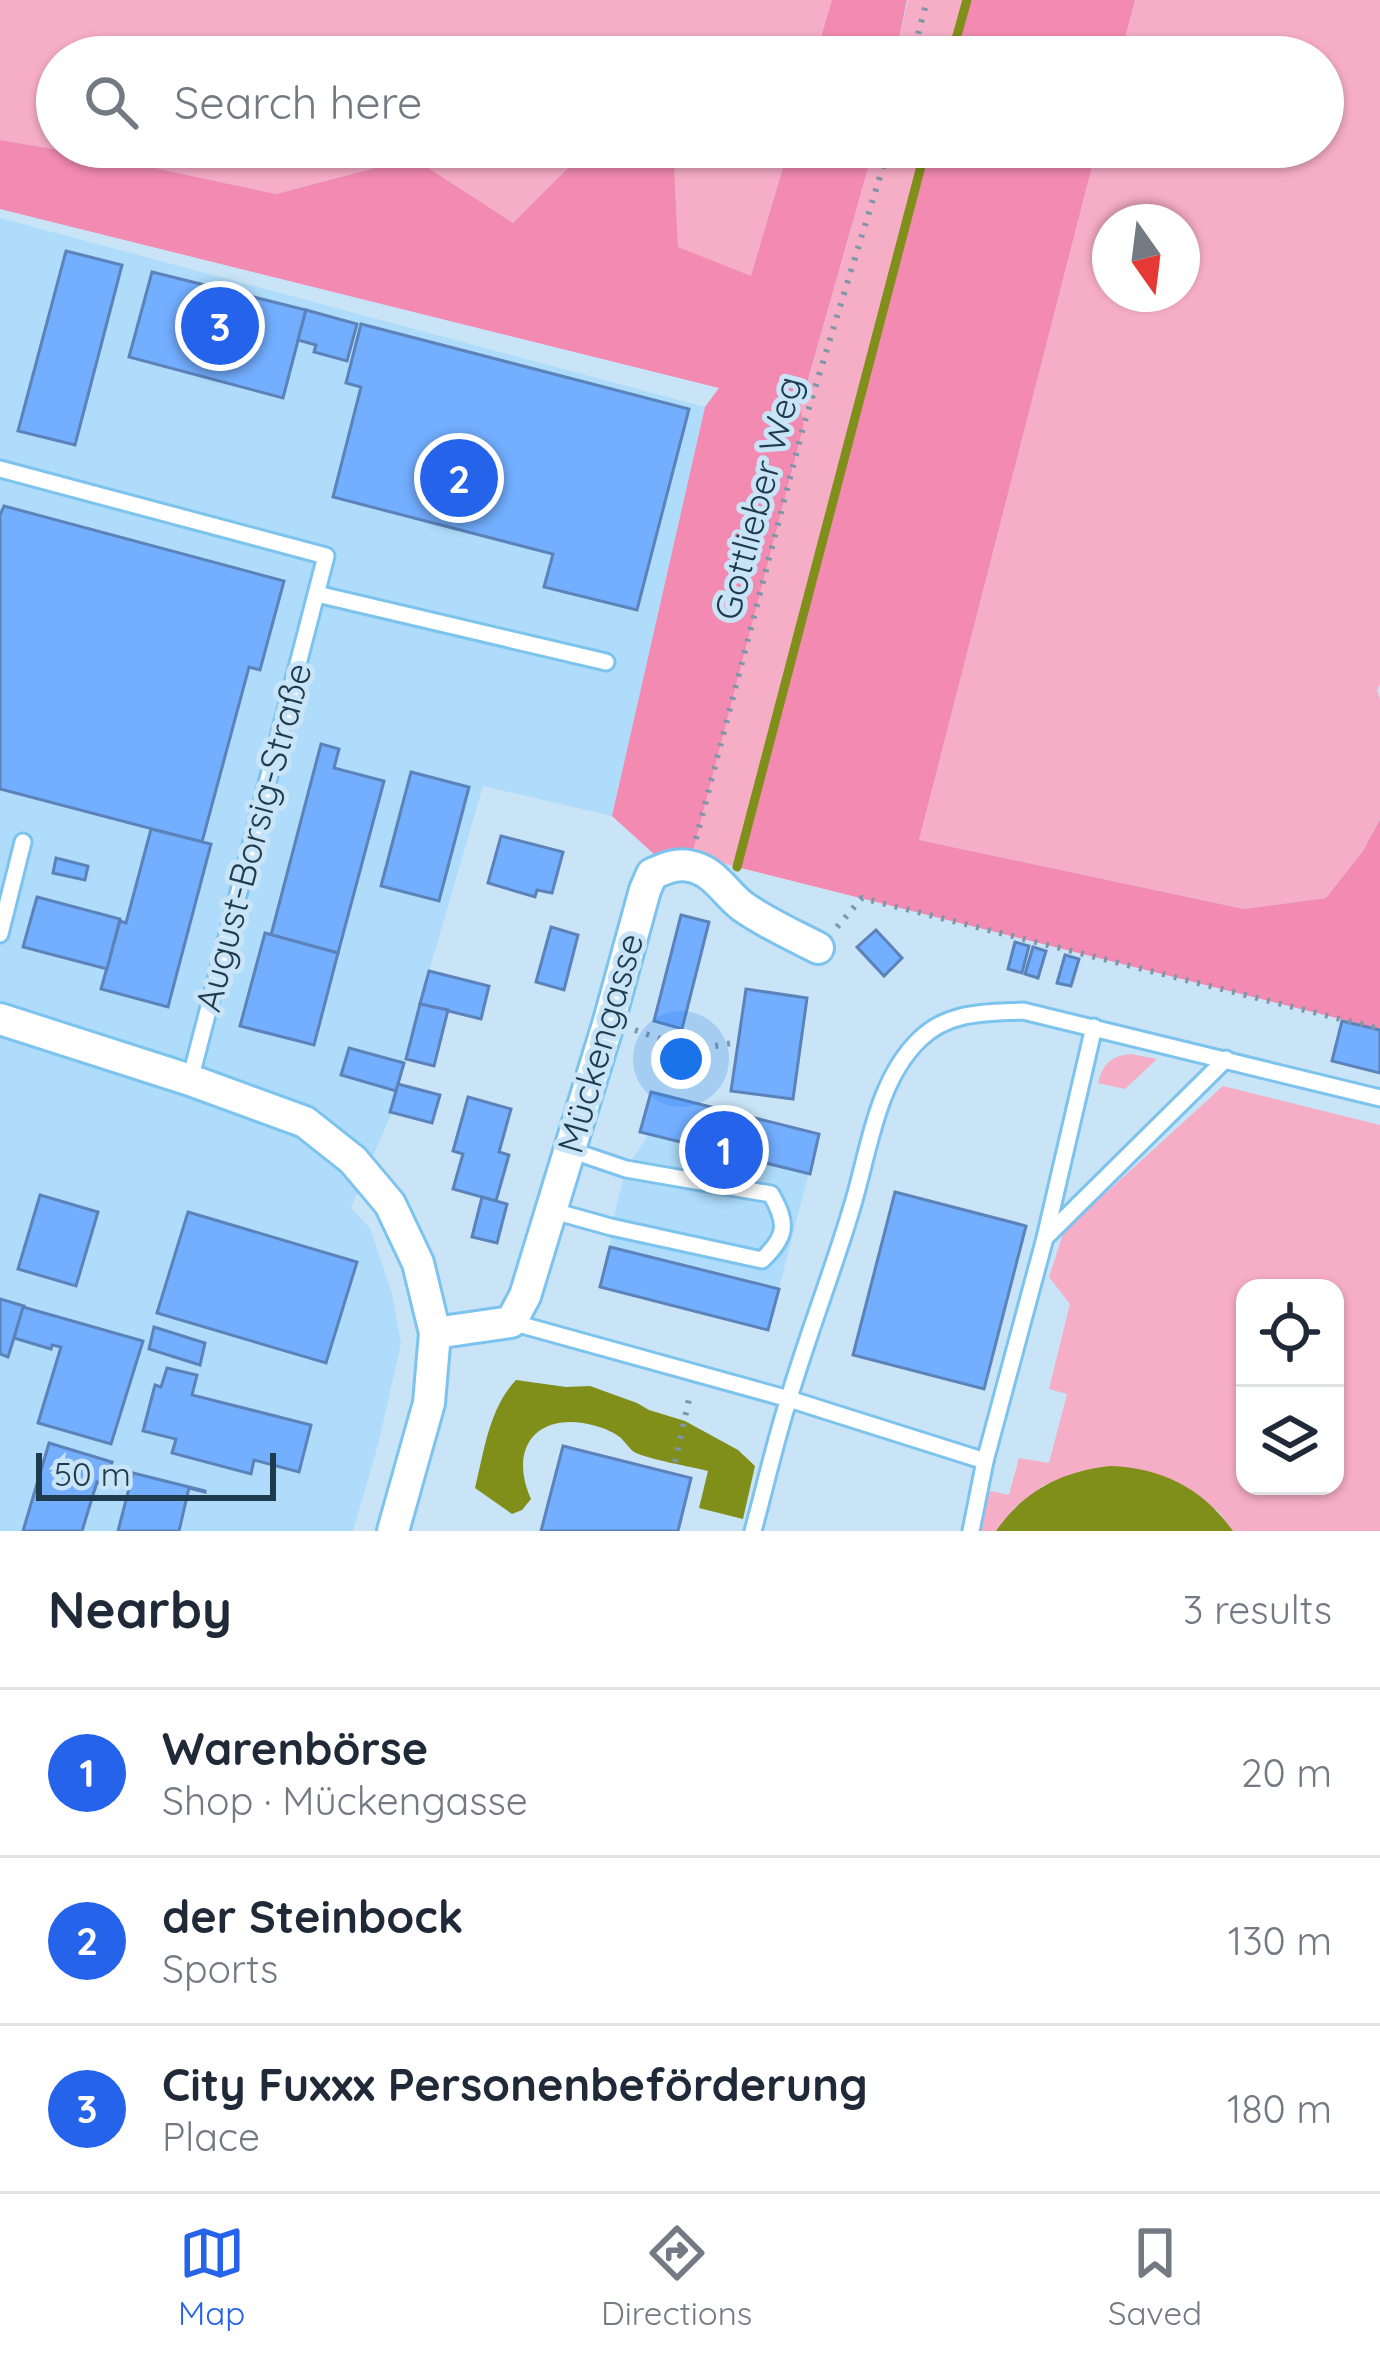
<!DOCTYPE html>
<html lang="en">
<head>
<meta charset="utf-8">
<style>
	body { margin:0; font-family:Quicksand,sans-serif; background:#f6f6f7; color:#1f2937 }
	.controls { position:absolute; right:36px; bottom:36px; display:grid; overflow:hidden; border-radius:24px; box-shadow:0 3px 9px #0004 }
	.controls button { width:108px; height:108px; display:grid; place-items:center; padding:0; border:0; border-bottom:3px solid #e0e1e3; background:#fff; color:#1f2937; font:60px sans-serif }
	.compass { position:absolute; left:1092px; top:204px; width:108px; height:108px; border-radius:50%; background:#fff; box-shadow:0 3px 9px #0004; rotate:166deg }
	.scale { position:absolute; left:36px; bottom:30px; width:240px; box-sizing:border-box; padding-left:12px; border:6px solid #1e3b4d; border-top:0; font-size:33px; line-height:42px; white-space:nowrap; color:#1e3b4d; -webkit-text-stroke:9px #c9e4f6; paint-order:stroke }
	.you { position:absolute; left:681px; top:1059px; width:42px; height:42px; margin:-30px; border:9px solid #fff; border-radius:50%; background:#1a73e8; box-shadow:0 0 0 18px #1a73e833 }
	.badge { display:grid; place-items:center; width:78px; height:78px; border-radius:50%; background:#2563eb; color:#fff; font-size:39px; font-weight:700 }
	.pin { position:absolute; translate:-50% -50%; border:6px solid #fff; box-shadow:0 3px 12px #0006 }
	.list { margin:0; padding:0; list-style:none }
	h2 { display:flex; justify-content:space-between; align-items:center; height:156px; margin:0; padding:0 48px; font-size:51px }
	h2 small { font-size:39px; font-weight:400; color:#747a83 }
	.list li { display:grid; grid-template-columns:78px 1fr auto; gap:36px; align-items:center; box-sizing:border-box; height:168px; padding:0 48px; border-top:3px solid #e0e1e3 }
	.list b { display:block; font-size:45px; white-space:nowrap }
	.list p { margin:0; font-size:39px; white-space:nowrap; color:#747a83 }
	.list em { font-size:39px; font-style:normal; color:#747a83 }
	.icon { flex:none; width:66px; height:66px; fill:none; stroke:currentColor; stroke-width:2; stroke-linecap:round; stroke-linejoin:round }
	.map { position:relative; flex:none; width:1380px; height:1531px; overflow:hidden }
	.search { position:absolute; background:#fff; box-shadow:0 3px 9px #0004; left:36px; right:36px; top:36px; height:132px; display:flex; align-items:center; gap:30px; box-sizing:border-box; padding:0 42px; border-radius:66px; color:#747a83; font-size:45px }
	.sheet { height:660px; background:#fff }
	nav { display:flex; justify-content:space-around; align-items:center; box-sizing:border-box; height:168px; border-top:3px solid #e0e1e3; background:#fff; font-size:33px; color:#747a83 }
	nav a { display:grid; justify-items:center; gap:6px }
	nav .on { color:#2563eb }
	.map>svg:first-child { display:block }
	.built { fill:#aedcfa }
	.green { fill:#f6adc6; fill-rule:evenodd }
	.forest { fill:#f28ab1 }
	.water { fill:#808e1a }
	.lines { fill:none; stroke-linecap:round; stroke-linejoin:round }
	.stream { stroke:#808e1a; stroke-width:9 }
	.building { fill:#73aeff; stroke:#5b82b9; stroke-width:3 }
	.lane-casing { stroke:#7cc3ee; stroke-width:21 }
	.street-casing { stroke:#7cc3ee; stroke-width:36 }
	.path { stroke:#7b97a9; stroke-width:6; stroke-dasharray:3 9; stroke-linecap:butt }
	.lane { stroke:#fff; stroke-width:15 }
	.street { stroke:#fff; stroke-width:30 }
	.labels { text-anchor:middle; stroke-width:10; stroke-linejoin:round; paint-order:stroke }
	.street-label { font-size:36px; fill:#1e3b4d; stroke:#c9e4f6 }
</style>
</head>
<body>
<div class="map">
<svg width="1380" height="1531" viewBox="0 0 1380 1531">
	<rect width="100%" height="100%" fill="#c9e4f6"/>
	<g class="built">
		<polygon points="0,218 705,407 612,816 483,786 429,971 392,1112 351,1208 370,1228 392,1294 401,1343 378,1445 353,1531 0,1531"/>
		<polygon points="651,1092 819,1134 768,1330 600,1287 610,1247 611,1227 626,1169 648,1135 640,1132"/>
	</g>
	<g class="green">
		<polygon points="0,0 832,0 815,57 57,57 57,147 789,147 751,277 678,247 674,163 583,153 513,223 413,158 276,194 113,159 0,140"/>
		<polygon points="908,0 967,0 951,57 895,57"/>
		<path d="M1135,0H1380V684L1377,690L1380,699V818L1363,851L1326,898L1244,909L919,840L1097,147H1323V57H1120ZM1110,222H1182V294H1110Z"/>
		<polygon points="874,147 926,147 737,867 692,855 804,424 800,409"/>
		<path d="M1131,1054L1157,1059L1125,1089L1098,1083C1103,1063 1112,1056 1131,1054Z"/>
		<path d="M1223,1086L1380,1125V1531H1233L1217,1510L1089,1469L1044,1485L1014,1508L996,1531H978L990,1491L1009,1495L1019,1458L1049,1463L1067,1394L1049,1389L1070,1304L1049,1277L1064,1231ZM1245,1288H1335V1486H1245Z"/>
	</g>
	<g class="forest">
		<polygon points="832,0 907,0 895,57 815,57"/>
		<polygon points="970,0 1135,0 1120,57 954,57"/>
		<polygon points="0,140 113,159 276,194 413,158 513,223 583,153 674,163 678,247 751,276 789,147 874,147 800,408 804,424 692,855 655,855 612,816 705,407 719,388 0,209"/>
		<polygon points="930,147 1097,147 919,840 1244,909 1326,898 1363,851 1380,819 1380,1029 737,867"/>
	</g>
	<g class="water">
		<path d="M516,1380L566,1387L590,1386L637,1403L649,1410L685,1421L738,1450L755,1466L743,1519L699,1508L708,1471C692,1467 647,1459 634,1452C631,1450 624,1441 621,1438C615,1433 604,1428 596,1426C540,1410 507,1445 531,1499L522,1510L512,1514L475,1488C484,1452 489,1408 516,1380Z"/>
		<path d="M1111,1466C1163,1468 1203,1489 1233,1531H996C1024,1490 1063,1471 1111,1466Z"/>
	</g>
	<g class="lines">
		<g class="stream">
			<polyline points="951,57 967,0"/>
			<polyline points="737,867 926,147"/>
		</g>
	</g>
	<g class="building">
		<polygon points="66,251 122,265 75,445 18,431"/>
		<polygon points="152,272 306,310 283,398 129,357"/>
		<polygon points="306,310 357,324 347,361 314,352 316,345 298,340"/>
		<polygon points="361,324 689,409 637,610 544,587 553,554 333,497 361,387 346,383"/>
		<polygon points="4,506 284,581 260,670 249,667 202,842 0,789 0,515"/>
		<polygon points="321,744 339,749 334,768 384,781 338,953 271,935"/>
		<polygon points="411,772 469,787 439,901 381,886"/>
		<polygon points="151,829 211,844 168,1007 101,989 120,921 126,923"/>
		<polygon points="501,836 563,852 552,893 537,890 535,897 488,883"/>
		<polygon points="56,858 88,866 85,880 53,873"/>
		<polygon points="37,897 120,919 107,969 23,947"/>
		<polygon points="681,915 709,922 682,1029 654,1021"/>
		<polygon points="551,927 578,935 564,990 536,982"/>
		<polygon points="876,930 902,958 884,976 857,947"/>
		<polygon points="265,933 338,953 314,1045 240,1026"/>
		<polygon points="1015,942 1029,946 1022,973 1008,969"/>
		<polygon points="1033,947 1046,951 1038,978 1025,974"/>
		<polygon points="1065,955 1079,959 1071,986 1057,983"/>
		<polygon points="429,971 489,986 481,1019 420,1004"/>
		<polygon points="746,989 807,998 793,1099 731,1091"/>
		<polygon points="420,1004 448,1010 434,1066 406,1059"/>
		<polygon points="1342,1021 1380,1030 1380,1073 1332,1061"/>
		<polygon points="349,1048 404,1063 396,1091 341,1075"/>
		<polygon points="398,1084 440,1095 432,1123 390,1112"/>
		<polygon points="651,1092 819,1134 810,1174 640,1132"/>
		<polygon points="468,1097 511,1109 499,1152 509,1155 496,1201 453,1189 463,1154 453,1151"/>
		<polygon points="895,1192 1026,1226 984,1389 853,1355"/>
		<polygon points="40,1195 98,1212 76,1286 18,1269"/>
		<polygon points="482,1197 507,1204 497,1243 472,1237"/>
		<polygon points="188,1212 357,1262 326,1363 157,1313"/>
		<polygon points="610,1247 779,1289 768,1330 600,1287"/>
		<polygon points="0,1299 24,1306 8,1357 0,1354"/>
		<polygon points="23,1307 143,1341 111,1444 38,1423 61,1347 52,1345 51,1349 14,1338"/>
		<polygon points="154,1327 205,1343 200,1365 149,1349"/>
		<polygon points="167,1368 197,1375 192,1395 311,1425 299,1472 254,1460 251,1474 172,1453 176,1439 143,1431 155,1385 161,1387"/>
		<polygon points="49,1443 112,1462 105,1485 97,1482 82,1531 23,1531"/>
		<polygon points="563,1446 691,1478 678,1531 541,1531"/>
		<polygon points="133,1473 205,1491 205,1492 189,1488 179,1531 118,1531"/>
	</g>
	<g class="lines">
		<defs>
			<g id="lane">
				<polyline points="0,469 326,556 190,1080"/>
				<polyline points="317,594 606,662"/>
				<polyline points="0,934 23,842"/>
				<path d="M550,1210L611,1227L762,1260C787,1236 788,1224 771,1194L626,1169L570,1150"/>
				<polyline points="1047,1236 1226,1059"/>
				<polyline points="511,1322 789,1399 985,1461 1045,1238 1094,1027"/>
				<path d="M753,1531C765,1487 775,1442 789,1398C808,1334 833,1271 852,1207C869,1152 876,1081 920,1039C949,1011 985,1013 1023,1011L1380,1098"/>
				<polyline points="971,1531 985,1461"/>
			</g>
			<g id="street">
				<polyline points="0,1019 190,1080 305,1122 353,1160 390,1204 418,1263 435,1333 429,1403 393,1531"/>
				<path d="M435,1333L511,1322L525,1296L609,1021L645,890L652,874C664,869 676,863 689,866C714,870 724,892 742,906C766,923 793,935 818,948"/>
			</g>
		</defs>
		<use href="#lane" class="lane-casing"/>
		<use href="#street" class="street-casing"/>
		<g class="path">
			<polyline points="912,57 927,0"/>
			<polyline points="696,839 804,424 889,147"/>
			<polyline points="837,927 862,898 1380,1029"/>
			<polyline points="635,1030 692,1050 738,1042"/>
			<polyline points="675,1462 690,1395"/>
		</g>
		<use href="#lane" class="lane"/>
		<use href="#street" class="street"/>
	</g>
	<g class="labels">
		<g class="street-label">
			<text transform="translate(758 498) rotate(-75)" y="13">Gottlieber Weg</text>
			<text transform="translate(253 837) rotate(-75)" y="13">August-Borsig-Straße</text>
			<text transform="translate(600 1043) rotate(-74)" y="13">Mückengasse</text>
		</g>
	</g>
</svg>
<div class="controls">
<button><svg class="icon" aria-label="locate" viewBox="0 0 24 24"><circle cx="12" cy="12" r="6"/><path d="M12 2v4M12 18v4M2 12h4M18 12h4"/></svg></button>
<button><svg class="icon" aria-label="layers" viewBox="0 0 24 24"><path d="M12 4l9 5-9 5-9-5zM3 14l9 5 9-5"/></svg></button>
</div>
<svg class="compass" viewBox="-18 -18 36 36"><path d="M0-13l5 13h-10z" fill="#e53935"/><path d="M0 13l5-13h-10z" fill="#747a83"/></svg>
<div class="scale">50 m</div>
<div class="you"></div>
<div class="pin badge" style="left:724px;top:1150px">1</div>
<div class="pin badge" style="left:459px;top:478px">2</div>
<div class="pin badge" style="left:220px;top:326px">3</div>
<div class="search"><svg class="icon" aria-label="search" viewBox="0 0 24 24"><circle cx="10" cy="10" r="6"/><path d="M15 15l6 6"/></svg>Search here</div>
</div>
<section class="sheet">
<h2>Nearby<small>3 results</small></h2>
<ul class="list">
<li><span class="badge">1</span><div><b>Warenbörse</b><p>Shop · Mückengasse</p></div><em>20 m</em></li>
<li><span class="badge">2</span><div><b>der Steinbock</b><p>Sports</p></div><em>130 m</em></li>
<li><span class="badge">3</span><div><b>City Fuxxx Personenbeförderung</b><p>Place</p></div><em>180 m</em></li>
</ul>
</section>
<nav>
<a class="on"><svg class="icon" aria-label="map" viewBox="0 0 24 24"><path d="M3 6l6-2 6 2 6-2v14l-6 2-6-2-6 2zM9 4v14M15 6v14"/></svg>Map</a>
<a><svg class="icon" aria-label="directions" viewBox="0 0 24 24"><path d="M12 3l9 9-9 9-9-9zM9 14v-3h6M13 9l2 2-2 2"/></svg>Directions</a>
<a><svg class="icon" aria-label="saved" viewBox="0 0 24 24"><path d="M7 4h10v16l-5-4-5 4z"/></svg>Saved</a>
</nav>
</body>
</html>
